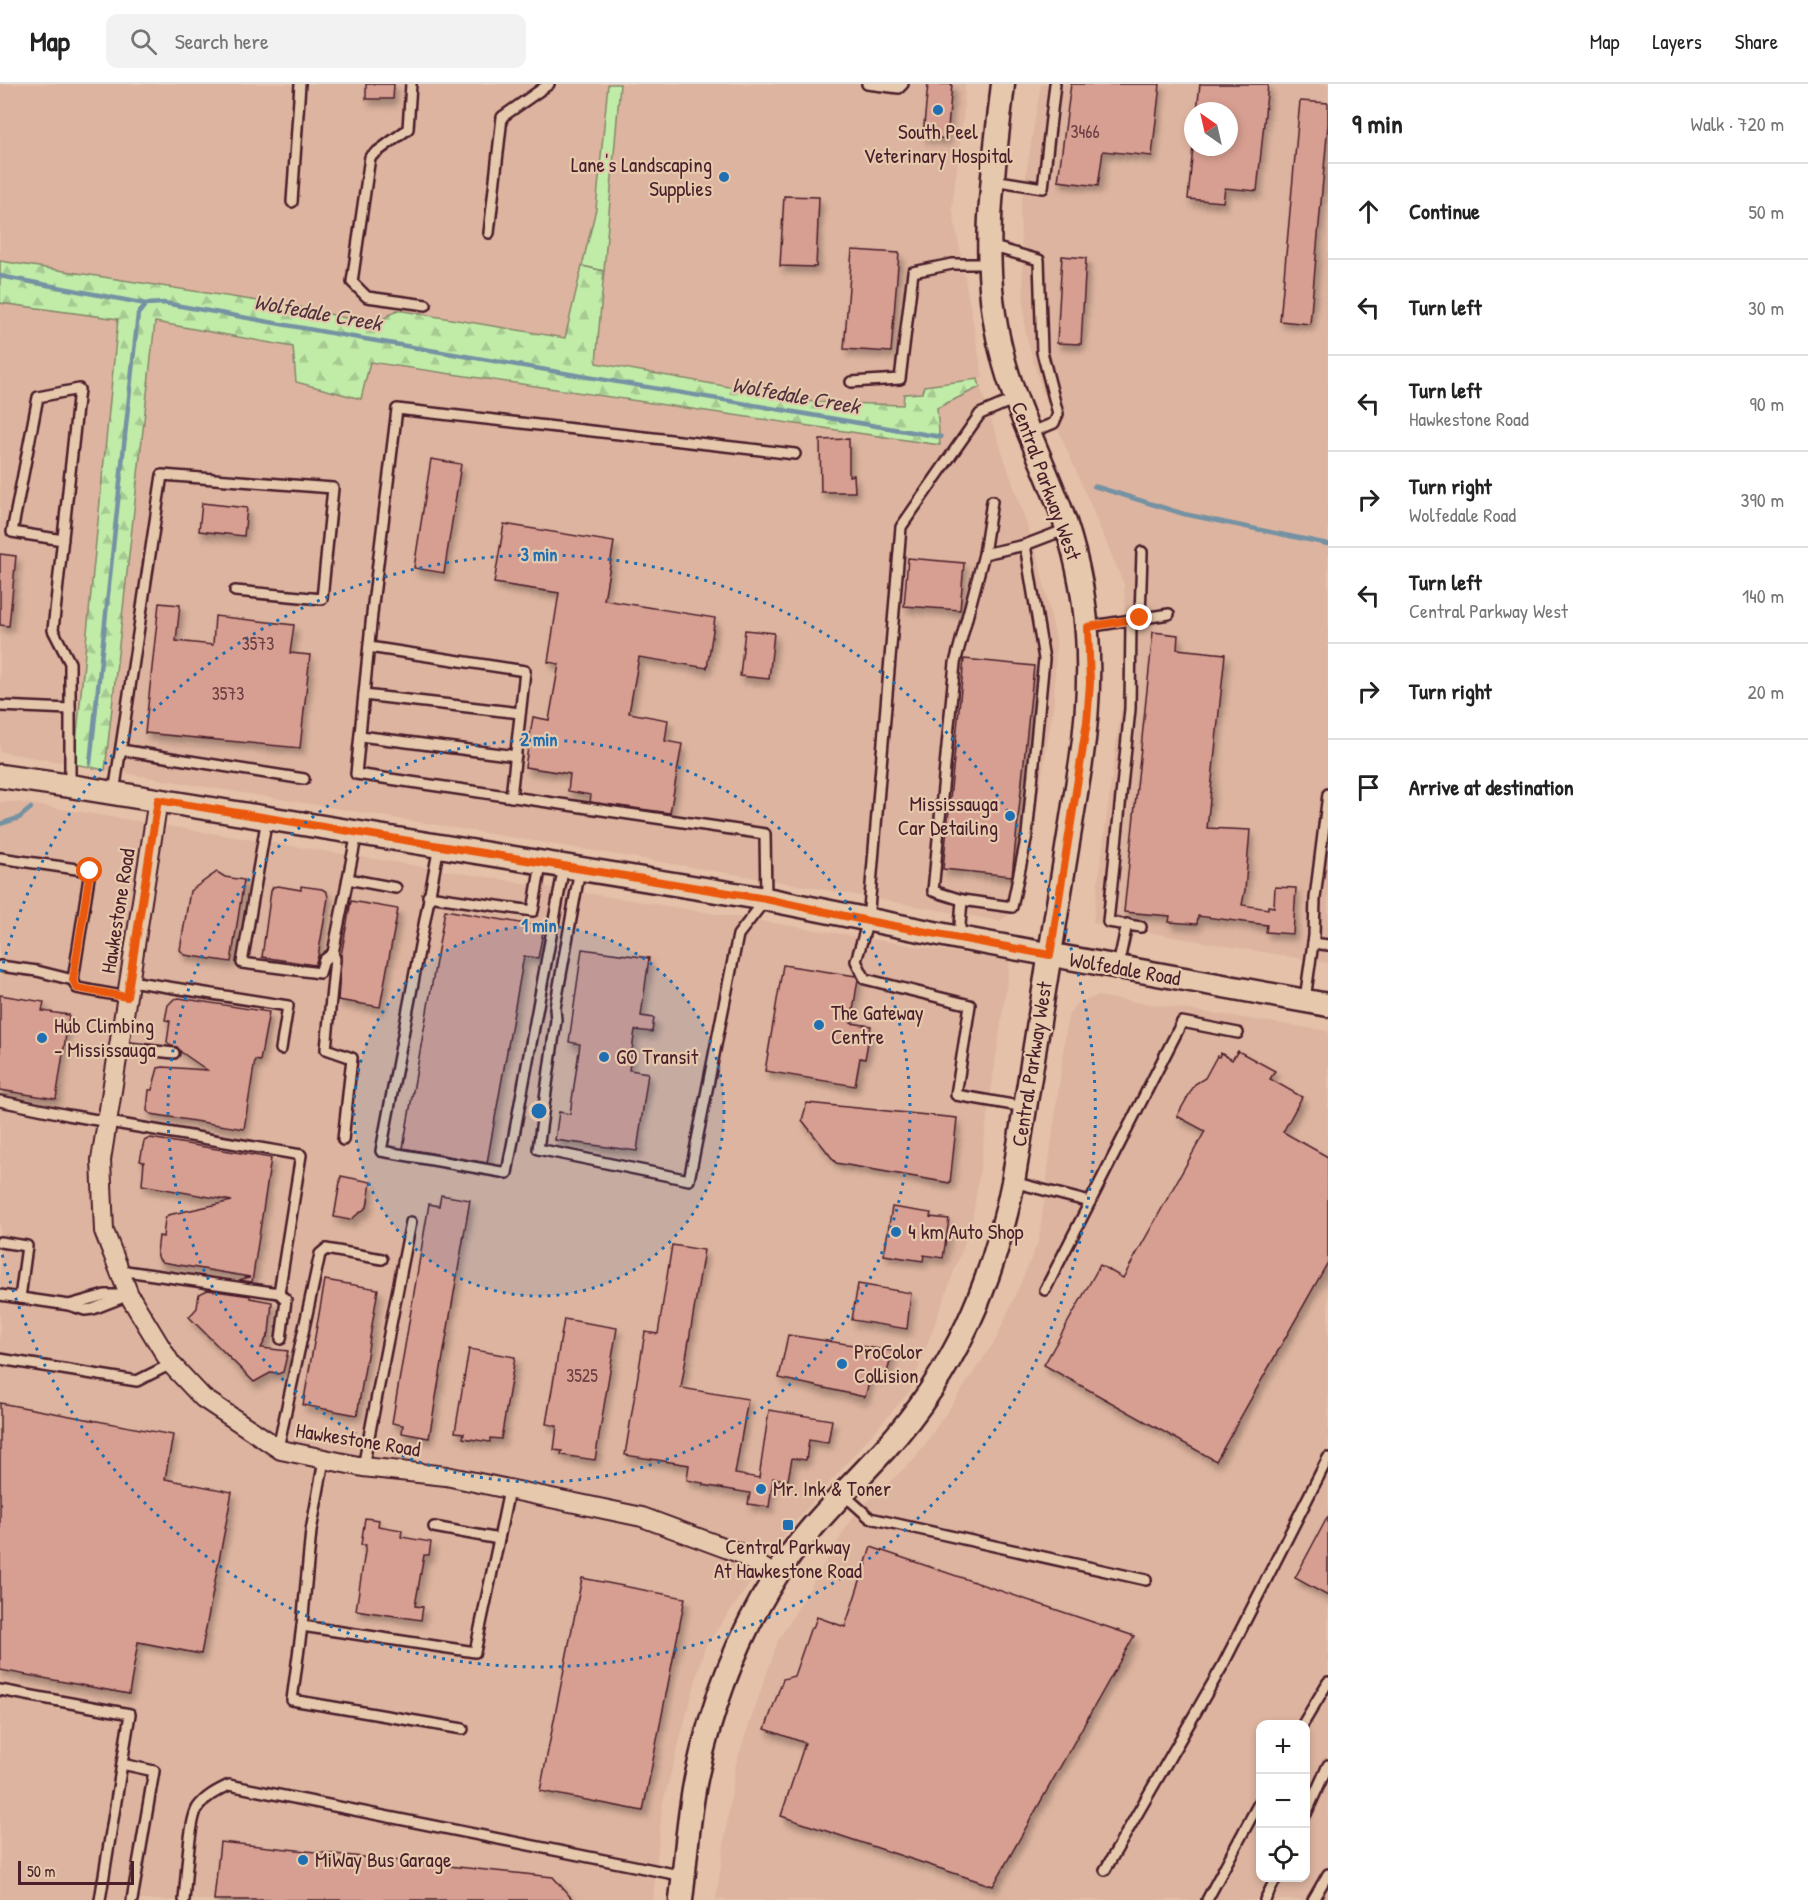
<!DOCTYPE html>
<html lang="en">
<head>
<meta charset="utf-8">
<style>
	body { margin:0; font-family:"Patrick Hand",sans-serif; background:#f2f2f2; color:#222 }
	.controls { position:absolute; right:18px; bottom:18px; display:grid; overflow:hidden; border-radius:12px; box-shadow:0 3px 9px #0003 }
	.controls button { width:54px; height:54px; display:grid; place-items:center; padding:0; border:0; border-bottom:2px solid #e0e0e0; background:#fff; color:#222; font:30px sans-serif }
	.compass { position:absolute; left:1184px; top:18px; width:54px; height:54px; border-radius:50%; background:#fff; box-shadow:0 3px 9px #0003; rotate:326deg }
	.scale { position:absolute; left:18px; bottom:15px; width:116px; box-sizing:border-box; padding-left:6px; border:3px solid #4a1f2b; border-top:0; font-size:16px; line-height:21px; white-space:nowrap; color:#4a1f2b; -webkit-text-stroke:4px #e6c9ad; paint-order:stroke }
	.stop { position:absolute; width:18px; height:18px; margin:-14px; border:4px solid #ea580c; border-radius:50%; background:#fff }
	.stop.end { background:#ea580c; border-color:#fff; box-shadow:0 2px 6px #0008 }
	.list { margin:0; padding:0; list-style:none }
	h2 { display:flex; justify-content:space-between; align-items:center; height:78px; margin:0; padding:0 24px; font-size:26px }
	h2 small { font-size:20px; font-weight:400; color:#767676 }
	.list li { display:grid; grid-template-columns:39px 1fr auto; gap:18px; align-items:center; box-sizing:border-box; height:96px; padding:0 24px; border-top:2px solid #e0e0e0 }
	.list b { display:block; font-size:22px; white-space:nowrap }
	.list p { margin:0; font-size:20px; white-space:nowrap; color:#767676 }
	.list em { font-size:20px; font-style:normal; color:#767676 }
	.icon { flex:none; width:33px; height:33px; fill:none; stroke:currentColor; stroke-width:2; stroke-linecap:round; stroke-linejoin:round }
	.map { position:relative; flex:none; width:1328px; height:1816px; overflow:hidden }
	header { display:flex; align-items:center; gap:36px; box-sizing:border-box; height:84px; padding:0 30px; background:#fff; border-bottom:2px solid #e0e0e0 }
	header strong { font-size:28px }
	nav { display:flex; gap:33px; margin-inline-start:auto; font-size:21px }
	.search { width:420px; height:54px; background:#f2f2f2; display:flex; align-items:center; gap:15px; box-sizing:border-box; padding:0 21px; border-radius:12px; color:#767676; font-size:22px }
	main { display:flex }
	aside { flex:1; background:#fff }
	.map>svg:first-child { display:block }
	.built { fill:#ddb49f; fill-rule:evenodd }
	.green { fill:#c0eca8; stroke:#85866a; stroke-width:1.5 }
	.forest { fill:url(#forest-firs); stroke:#85866a; stroke-width:1.5 }
	.lines { fill:none; stroke-linecap:round; stroke-linejoin:round }
	.stream { stroke:#7592a3; stroke-width:4.5 }
	.building { fill:#d79f91; stroke:#4a1f2b; stroke-width:1.5; filter:url(#shadow) }
	.service-casing { stroke:#4a1f2b; stroke-width:14 }
	.minor-casing { stroke:#4a1f2b; stroke-width:22 }
	.tertiary-casing { stroke:#4a1f2b; stroke-width:27 }
	.service { stroke:#e6c9ad; stroke-width:9 }
	.minor { stroke:#e6c9ad; stroke-width:18 }
	.tertiary { stroke:#e6c9ad; stroke-width:22 }
	.route { stroke:#ea580c; stroke-width:8 }
	.ring { fill:none; stroke:#1f6fb2; stroke-width:3; stroke-dasharray:3 6 }
	.poi-dot { fill:#1f6fb2; stroke:#e6c9ad; stroke-width:2 }
	.labels { text-anchor:middle; stroke-width:4.5; stroke-linejoin:round; paint-order:stroke }
	.number-label { font-size:18px; fill:#6d3f44 }
	.poi-label { font-size:21px; fill:#4a1f2b; stroke:#e6c9ad; text-anchor:start }
	.street-label { font-size:21px; fill:#4a1f2b; stroke:#e6c9ad }
	.water-label { font-size:22px; font-style:italic; fill:#51323f; stroke:#e6c9ad }
	.centre { fill:#1f6fb2; stroke:#e6c9ad; stroke-width:3 }
	.ring-label { font-size:18px; text-anchor:middle; font-weight:bold; fill:#1f6fb2; stroke:#e6c9ad; stroke-width:4.5; stroke-linejoin:round; paint-order:stroke }
</style>
</head>
<body>
<header>
<strong>Map</strong>
<div class="search"><svg class="icon" aria-label="search" viewBox="0 0 24 24"><circle cx="10" cy="10" r="6"/><path d="M15 15l6 6"/></svg>Search here</div>
<nav><a>Map</a><a>Layers</a><a>Share</a></nav>
</header>
<main>
<div class="map">
<svg width="1328" height="1816" viewBox="0 0 1328 1816">
	<defs>
		<pattern id="forest-firs" width="22" height="20" patternUnits="userSpaceOnUse" patternTransform="scale(1.5)"><rect width="22" height="20" fill="#c0eca8"/><path d="M5 1l3.5 6h-7zM16 11l3.5 6h-7z" fill="#a6ca91"/></pattern>
		<filter id="shadow"><feDropShadow dx="3.5" dy="6" stdDeviation="3" flood-color="#0004"/></filter>
	</defs>
	<rect width="100%" height="100%" fill="#e4c1a8"/>
	<filter id="ink" filterUnits="userSpaceOnUse"><feTurbulence type="fractalNoise" baseFrequency=".0167" numOctaves="2"/><feDisplacementMap in="SourceGraphic" scale="12" xChannelSelector="R" yChannelSelector="G"/><feConvolveMatrix kernelMatrix="1 2 1 2 8 2 1 2 1" color-interpolation-filters="sRGB"/></filter>
	<g filter="url(#ink)">
		<g class="built">
			<polygon points="0,0 608,0 596,125 565,254 397,226 375,241 304,224 0,177"/>
			<polygon points="620,0 965,0 964,25 952,123 983,294 925,302 923,310 904,321 813,318 596,279"/>
			<path d="M1041,0H1328V879L1093,839L1127,576L1124,500L1042,307L1025,247L1020,127ZM1193,27H1229V63H1193Z"/>
			<polygon points="0,219 118,235 74,680 0,668"/>
			<polygon points="154,238 293,264 361,315 369,278 940,360 937,324 980,303 1038,474 1056,556 1054,617 1021,821 1000,837 776,797 105,686"/>
			<polygon points="0,718 17,718 1010,877 972,1138 910,1307 789,1445 705,1562 662,1722 653,1816 0,1816"/>
			<path d="M1097,912L1328,947V1816H716L736,1679L778,1557L855,1429L915,1375L997,1254L1039,1156L1068,932L1076,920ZM1260,1640H1306V1794H1260Z"/>
		</g>
		<polygon class="green" points="608,0 620,0 604,187 582,182 596,125"/>
		<polygon class="forest" points="0,177 304,224 374,241 397,226 565,254 582,182 604,187 596,279 813,318 903,321 904,310 922,309 924,302 978,295 980,303 937,324 940,361 370,278 361,315 296,298 293,263 155,238 105,686 74,680 118,235 0,219"/>
		<g class="lines">
			<g class="stream">
				<polyline points="0,192 146,220"/>
				<polyline points="1094,402 1184,430 1328,460"/>
				<polyline points="90,679 138,230 146,220 164,219 353,253 941,353"/>
				<polyline points="0,740 19,734 31,724"/>
			</g>
		</g>
		<g class="building">
			<polygon points="366,0 394,0 393,15 366,15"/>
			<polygon points="928,0 952,0 947,55 923,52"/>
			<polygon points="1071,0 1160,0 1152,72 1103,67 1098,102 1058,97"/>
			<polygon points="1200,0 1268,0 1257,107 1225,104 1223,118 1188,115 1193,63 1229,63 1229,27 1197,27"/>
			<polygon points="1300,17 1328,19 1328,40 1310,240 1280,237"/>
			<polygon points="784,112 819,113 816,183 780,182"/>
			<polygon points="852,166 899,169 891,268 844,265"/>
			<polygon points="1062,172 1086,174 1081,260 1057,259"/>
			<polygon points="849,355 849,392 854,391 855,408 821,408 820,356"/>
			<polygon points="431,375 461,380 444,489 414,484"/>
			<polygon points="202,419 247,424 244,452 199,447"/>
			<polygon points="504,440 614,458 604,516 715,534 707,584 639,573 629,629 668,636 665,657 682,660 670,729 590,718 591,711 568,707 570,690 525,683 533,633 549,636 559,580 548,578 559,509 494,499"/>
			<polygon points="0,470 16,472 9,542 0,541"/>
			<polygon points="908,474 964,479 960,526 904,522"/>
			<polygon points="159,519 180,521 176,557 213,561 215,532 294,541 290,569 310,571 300,664 145,649"/>
			<polygon points="745,546 774,549 769,595 740,592"/>
			<polygon points="1153,548 1178,551 1177,565 1225,570 1207,744 1250,746 1245,806 1242,821 1268,825 1268,822 1274,823 1275,803 1296,804 1293,850 1266,848 1267,841 1198,832 1197,840 1169,838 1170,832 1124,828"/>
			<polygon points="964,575 1034,582 1012,792 943,785"/>
			<polygon points="217,788 225,793 244,796 231,878 185,871 180,866 190,807"/>
			<polygon points="278,802 301,806 301,802 322,805 327,808 328,814 318,872 315,881 262,873 271,807 273,803"/>
			<polygon points="351,817 398,825 380,923 338,916 341,872"/>
			<polygon points="445,826 544,843 538,874 524,872 487,1079 403,1064"/>
			<polygon points="582,865 649,874 641,932 654,934 652,948 635,946 629,986 648,989 637,1067 555,1056 559,1028 570,1030 580,960 569,958"/>
			<polygon points="783,881 856,892 858,895 851,939 871,942 865,975 860,974 855,1002 765,987"/>
			<polygon points="0,911 44,918 42,927 69,931 56,1015 0,1006"/>
			<polygon points="179,914 269,928 260,977 255,976 244,1045 151,1030 147,1027 149,1006 152,1006 158,984 163,983 207,986 181,968 177,963 171,962 167,958 170,937 165,936 168,921 174,915"/>
			<polygon points="1238,967 1275,987 1270,995 1302,1013 1283,1048 1328,1073 1328,1178 1216,1377 1044,1281 1100,1181 1123,1194 1205,1047 1177,1032 1195,1000 1205,994 1217,972 1219,973 1221,969 1232,976"/>
			<polygon points="807,1019 957,1034 950,1099 836,1079 802,1036"/>
			<polygon points="150,1054 271,1074 252,1198 239,1196 250,1193 162,1178 159,1175 157,1169 159,1152 163,1153 165,1135 168,1131 232,1117 142,1101 144,1078 140,1077 144,1057"/>
			<polygon points="341,1092 371,1098 367,1123 350,1136 334,1133"/>
			<polygon points="441,1111 470,1116 429,1354 402,1349 403,1341 392,1339 429,1120 439,1122"/>
			<polygon points="892,1123 931,1129 930,1133 949,1135 943,1174 924,1171 923,1177 884,1171"/>
			<polygon points="672,1161 704,1166 681,1304 748,1315 735,1390 759,1394 769,1326 832,1336 828,1359 809,1356 806,1376 792,1374 788,1396 773,1394 769,1423 748,1420 750,1409 703,1401 703,1399 687,1396 689,1381 625,1371 645,1248 658,1250"/>
			<polygon points="325,1196 378,1205 357,1331 303,1321"/>
			<polygon points="858,1200 911,1209 907,1245 852,1236"/>
			<polygon points="208,1206 250,1212 250,1214 272,1218 269,1249 261,1264 288,1267 283,1288 278,1290 272,1288 254,1298 189,1233 197,1224 199,1210"/>
			<polygon points="564,1235 617,1244 595,1376 561,1371 562,1367 554,1366 557,1342 546,1340"/>
			<polygon points="788,1251 893,1267 886,1292 871,1291 865,1313 779,1294"/>
			<polygon points="469,1265 515,1273 501,1355 490,1354 490,1358 463,1354 464,1349 455,1348"/>
			<polygon points="0,1319 173,1351 165,1395 232,1408 201,1570 138,1558 129,1610 0,1586"/>
			<polygon points="1328,1432 1328,1512 1295,1494"/>
			<polygon points="365,1434 379,1436 378,1442 402,1446 401,1453 431,1458 429,1471 424,1471 415,1522 423,1523 421,1536 356,1526 366,1461 361,1461"/>
			<polygon points="871,1463 1134,1552 993,1802 781,1732 805,1659 765,1645 783,1595 794,1592 811,1543 813,1544 817,1533 845,1543"/>
			<polygon points="582,1494 685,1514 643,1727 540,1707"/>
			<polygon points="220,1758 553,1793 573,1816 214,1816"/>
		</g>
		<g class="lines">
			<defs>
				<g id="service">
					<polyline points="411,0 408,45 370,73 352,198 367,213 426,221"/>
					<polyline points="867,0 899,4 903,0"/>
					<polyline points="993,96 1043,104 1055,0"/>
					<polyline points="292,118 300,0"/>
					<polyline points="489,149 502,33 549,0"/>
					<polyline points="990,162 1039,176 1042,268 1058,330 1054,339 1030,349"/>
					<polyline points="851,298 900,295 913,188 952,180 989,180"/>
					<polyline points="1015,315 980,330 901,443 868,837 856,877 865,895 970,921 956,1011 1025,1023"/>
					<polyline points="63,456 12,448 38,313 79,305 53,546 70,579 70,702"/>
					<polyline points="984,470 992,417"/>
					<polyline points="1140,534 1142,468"/>
					<polyline points="1131,535 1130,625 1108,838 1141,843"/>
					<polyline points="1087,543 1169,530"/>
					<polyline points="369,563 525,587 511,713"/>
					<polyline points="364,611 520,629"/>
					<polyline points="0,622 70,625"/>
					<polyline points="360,652 516,672"/>
					<polyline points="121,666 304,695"/>
					<polyline points="114,709 162,391 333,404 322,515 235,507"/>
					<polyline points="267,734 242,879 320,889 324,876 333,869"/>
					<polyline points="439,762 381,1067 507,1089 564,782"/>
					<polyline points="0,774 90,787 73,896 77,904 127,913"/>
					<polyline points="580,785 555,924 556,936 538,1065 689,1096 738,851 766,815 765,750 356,690 373,520 397,325 795,370"/>
					<polyline points="348,795 396,804"/>
					<polyline points="428,812 533,827 541,780"/>
					<polyline points="962,816 1012,823 1027,751 1044,575 1025,461"/>
					<polyline points="959,854 962,816 933,807 955,579 984,470 1025,461 1067,445"/>
					<polyline points="1313,859 1328,861"/>
					<polyline points="0,882 37,887 73,896"/>
					<polyline points="1118,882 1127,840"/>
					<polyline points="130,897 288,922 281,965"/>
					<polyline points="1305,915 1314,852 1315,814 1328,710"/>
					<polyline points="119,963 174,969"/>
					<polyline points="0,1017 68,1031 301,1071 279,1209 119,1186"/>
					<polyline points="343,1056 352,974 326,965 335,875 333,869 357,749"/>
					<polyline points="1013,1098 1090,1118 1182,938 1238,949"/>
					<polyline points="0,1158 27,1162 20,1214"/>
					<polyline points="1045,1206 1090,1118"/>
					<polyline points="279,1209 286,1216 281,1255"/>
					<polyline points="0,1211 69,1221 85,1226 93,1225 129,1211"/>
					<polyline points="69,1221 105,1211 122,1211"/>
					<polyline points="0,1275 137,1297 171,1280"/>
					<polyline points="278,1364 320,1170 326,1165 382,1175"/>
					<polyline points="324,1376 311,1447 302,1542 475,1568 499,1455"/>
					<polyline points="363,1383 411,1138"/>
					<polyline points="842,1409 870,1434 1146,1496"/>
					<polyline points="434,1443 499,1455 509,1406"/>
					<polyline points="302,1542 292,1616 463,1645"/>
					<polyline points="0,1606 130,1630 100,1816"/>
					<polyline points="1303,1640 1328,1598"/>
					<polyline points="122,1680 154,1687 132,1816"/>
					<polyline points="1306,1730 1328,1681"/>
					<polyline points="1105,1786 1223,1581 1328,1374"/>
					<path d="M184,1816C186,1797 189,1735 198,1723C206,1712 217,1707 229,1701L684,1792"/>
					<polyline points="1207,1816 1260,1717"/>
					<polyline points="1265,1816 1276,1794"/>
					<polyline points="1313,1816 1328,1790"/>
				</g>
				<polyline id="minor" points="158,716 101,1076 104,1147 129,1211 171,1280 203,1314 281,1366 363,1383 446,1392 642,1433 739,1469 776,1492"/>
				<g id="tertiary">
					<polyline points="0,692 70,702 766,815 959,854 1328,921"/>
					<path d="M681,1816C686,1774 688,1731 697,1690C712,1621 738,1552 776,1492C806,1444 848,1406 885,1365C955,1287 993,1199 1013,1098L1081,678C1094,591 1091,507 1060,424C1040,371 1014,321 1001,266C979,178 993,89 1003,0"/>
				</g>
			</defs>
			<use href="#service" class="service-casing"/>
			<use href="#minor" class="minor-casing"/>
			<use href="#tertiary" class="tertiary-casing"/>
			<use href="#service" class="service"/>
			<use href="#minor" class="minor"/>
			<use href="#tertiary" class="tertiary"/>
		</g>
	</g>
	<g class="lines" filter="url(#ink)">
		<polyline class="route" points="90,787 73,896 77,904 127,913 158,716 766,815 868,837 1050,871 1087,638 1090,599 1088,543 1140,534"/>
	</g>
	<circle cx="539" cy="1027" r="185" fill="#1f6fb2" fill-opacity=".12"/>
	<g class="ring">
		<circle cx="539" cy="1027" r="185"/>
		<circle cx="539" cy="1027" r="371"/>
		<path d="M1 888A556 556 0 1 1 1 1166"/>
	</g>
	<g class="poi-dot">
		<circle cx="938" cy="26" r="6"/>
		<circle cx="724" cy="93" r="6"/>
		<circle cx="1010" cy="732" r="6"/>
		<circle cx="819" cy="941" r="6"/>
		<circle cx="42" cy="954" r="6"/>
		<circle cx="604" cy="973" r="6"/>
		<circle cx="896" cy="1148" r="6"/>
		<circle cx="842" cy="1280" r="6"/>
		<circle cx="761" cy="1405" r="6"/>
		<rect x="782" y="1435" width="12" height="12" rx="3"/>
		<circle cx="303" cy="1776" r="6"/>
	</g>
	<g class="labels">
		<g class="number-label">
			<text x="1085" y="54">3466</text>
			<text x="258" y="566">3573</text>
			<text x="228" y="616">3573</text>
			<text x="582" y="1298">3525</text>
		</g>
		<g class="poi-label">
			<text x="938" y="55" text-anchor="middle">South Peel<tspan x="938" dy="24">Veterinary Hospital</tspan></text>
			<text x="712" y="88" text-anchor="end">Lane's Landscaping<tspan x="712" dy="24">Supplies</tspan></text>
			<text x="998" y="727" text-anchor="end">Mississauga<tspan x="998" dy="24">Car Detailing</tspan></text>
			<text x="831" y="936">The Gateway<tspan x="831" dy="24">Centre</tspan></text>
			<text x="54" y="949">Hub Climbing<tspan x="54" dy="24">- Mississauga</tspan></text>
			<text x="616" y="980">GO Transit</text>
			<text x="908" y="1155">4 km Auto Shop</text>
			<text x="854" y="1275">ProColor<tspan x="854" dy="24">Collision</tspan></text>
			<text x="773" y="1412">Mr. Ink &amp; Toner</text>
			<text x="788" y="1470" text-anchor="middle">Central Parkway<tspan x="788" dy="24">At Hawkestone Road</tspan></text>
			<text x="315" y="1783">MiWay Bus Garage</text>
		</g>
		<g class="street-label">
			<text transform="translate(1046 397) rotate(70)" y="7">Central Parkway West</text>
			<text transform="translate(118 827) rotate(-81)" y="7">Hawkestone Road</text>
			<text transform="translate(1125 885) rotate(10)" y="7">Wolfedale Road</text>
			<text transform="translate(1032 980) rotate(-81)" y="7">Central Parkway West</text>
			<text transform="translate(358 1356) rotate(9)" y="7">Hawkestone Road</text>
		</g>
		<g class="water-label">
			<text transform="translate(318 228) rotate(10)" y="8">Wolfedale Creek</text>
			<text transform="translate(796 311) rotate(10)" y="8">Wolfedale Creek</text>
		</g>
	</g>
	<circle cx="539" cy="1027" r="9" class="centre"/>
	<g class="ring-label">
		<text x="539" y="477">3 min</text>
		<text x="539" y="662">2 min</text>
		<text x="539" y="848">1 min</text>
	</g>
</svg>
<div class="controls">
<button>+</button>
<button>−</button>
<button><svg class="icon" aria-label="locate" viewBox="0 0 24 24"><circle cx="12" cy="12" r="6"/><path d="M12 2v4M12 18v4M2 12h4M18 12h4"/></svg></button>
</div>
<svg class="compass" viewBox="-18 -18 36 36"><path d="M0-13l5 13h-10z" fill="#e53935"/><path d="M0 13l5-13h-10z" fill="#767676"/></svg>
<div class="scale">50 m</div>
<div class="stop" style="left:90px;top:787px"></div>
<div class="stop end" style="left:1140px;top:534px"></div>
</div>
<aside>
<h2>9 min<small>Walk · 720 m</small></h2>
<ul class="list">
<li><svg class="icon" aria-label="ahead" viewBox="0 0 24 24"><path d="M12 20V5M6 11l6-6 6 6"/></svg><div><b>Continue</b></div><em>50 m</em></li>
<li><svg class="icon" aria-label="left" viewBox="0 0 24 24"><path d="M17 20v-9H6M10 6l-5 5 5 5"/></svg><div><b>Turn left</b></div><em>30 m</em></li>
<li><svg class="icon" aria-label="left" viewBox="0 0 24 24"><path d="M17 20v-9H6M10 6l-5 5 5 5"/></svg><div><b>Turn left</b><p>Hawkestone Road</p></div><em>90 m</em></li>
<li><svg class="icon" aria-label="right" viewBox="0 0 24 24"><path d="M7 20v-9h11M14 6l5 5-5 5"/></svg><div><b>Turn right</b><p>Wolfedale Road</p></div><em>390 m</em></li>
<li><svg class="icon" aria-label="left" viewBox="0 0 24 24"><path d="M17 20v-9H6M10 6l-5 5 5 5"/></svg><div><b>Turn left</b><p>Central Parkway West</p></div><em>140 m</em></li>
<li><svg class="icon" aria-label="right" viewBox="0 0 24 24"><path d="M7 20v-9h11M14 6l5 5-5 5"/></svg><div><b>Turn right</b></div><em>20 m</em></li>
<li><svg class="icon" aria-label="arrive" viewBox="0 0 24 24"><path d="M6 21V4h12l-3 4 3 4H6"/></svg><div><b>Arrive at destination</b></div></li>
</ul>
</aside>
</main>
</body>
</html>
